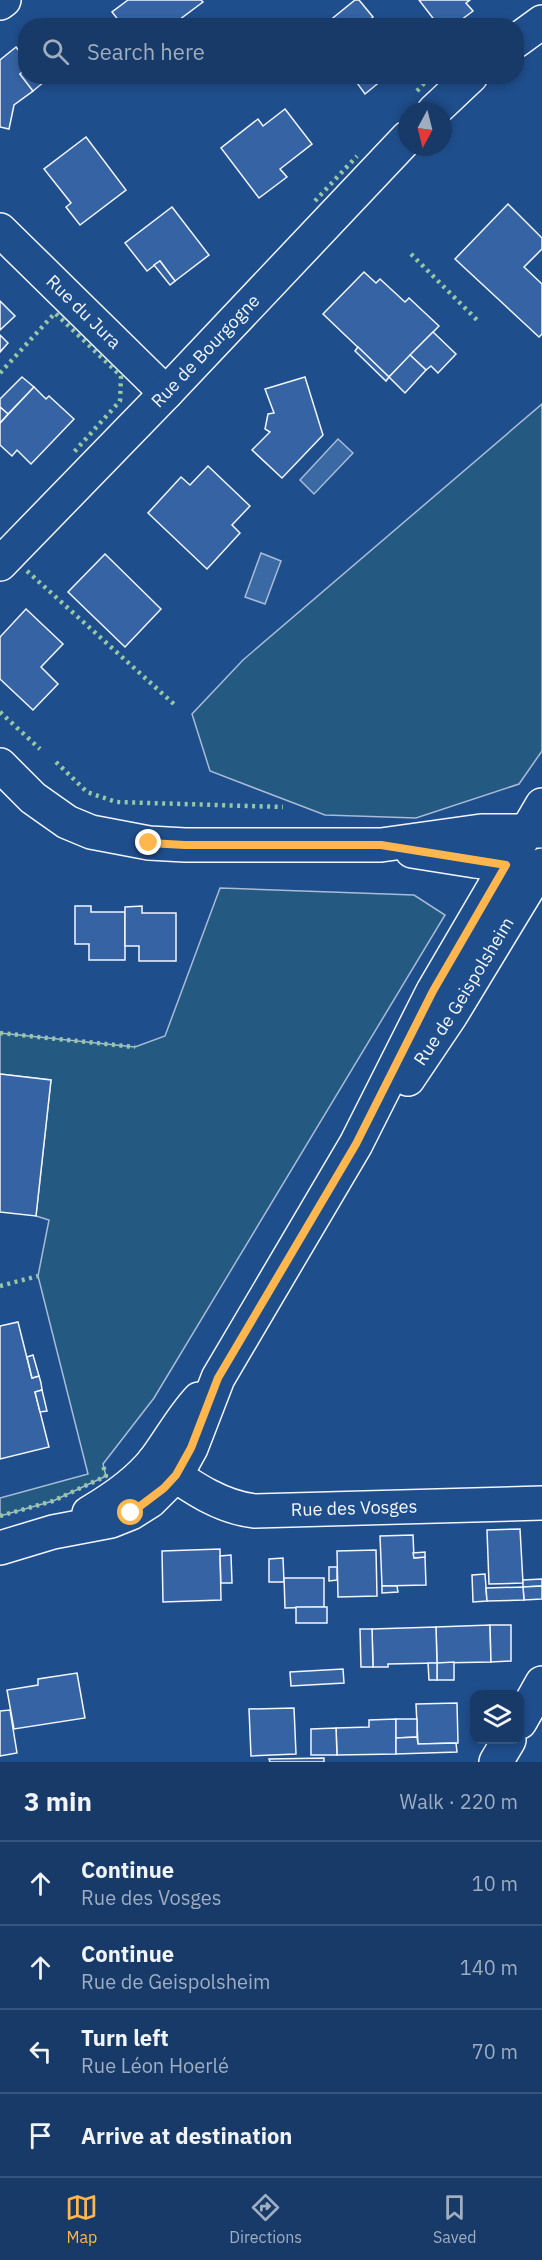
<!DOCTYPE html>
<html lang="en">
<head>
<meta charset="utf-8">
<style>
	body { margin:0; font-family:"IBM Plex Sans",sans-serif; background:#244571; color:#f1f3f6 }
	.controls { position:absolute; right:18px; bottom:18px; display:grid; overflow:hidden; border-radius:12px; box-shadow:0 3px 9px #0003 }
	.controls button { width:54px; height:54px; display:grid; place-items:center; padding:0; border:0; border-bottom:2px solid #36547d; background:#173a69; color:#f1f3f6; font:30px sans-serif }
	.compass { position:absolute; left:398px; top:102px; width:54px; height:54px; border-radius:50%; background:#173a69; box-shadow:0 3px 9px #0003; rotate:187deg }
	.stop { position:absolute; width:18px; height:18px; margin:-14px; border:4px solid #ffb74d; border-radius:50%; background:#fff }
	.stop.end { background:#ffb74d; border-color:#fff; box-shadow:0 2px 6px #0008 }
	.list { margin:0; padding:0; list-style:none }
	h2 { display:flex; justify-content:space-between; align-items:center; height:78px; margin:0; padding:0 24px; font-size:26px }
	h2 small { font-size:20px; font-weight:400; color:#9eadc0 }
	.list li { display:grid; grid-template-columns:39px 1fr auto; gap:18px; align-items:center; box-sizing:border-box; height:84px; padding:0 24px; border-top:2px solid #36547d }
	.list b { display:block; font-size:22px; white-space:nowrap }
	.list p { margin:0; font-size:20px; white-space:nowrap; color:#9eadc0 }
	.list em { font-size:20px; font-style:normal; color:#9eadc0 }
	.icon { flex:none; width:33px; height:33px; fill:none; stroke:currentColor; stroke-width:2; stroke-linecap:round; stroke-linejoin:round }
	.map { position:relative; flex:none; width:542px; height:1762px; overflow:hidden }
	.search { position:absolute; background:#173a69; box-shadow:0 3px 9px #0003; left:18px; right:18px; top:18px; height:66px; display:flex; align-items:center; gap:15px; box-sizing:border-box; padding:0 21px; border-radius:24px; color:#9eadc0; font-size:22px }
	.sheet { height:414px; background:#173a69 }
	nav { display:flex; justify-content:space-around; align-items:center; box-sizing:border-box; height:84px; border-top:2px solid #36547d; background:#173a69; font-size:16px; color:#9eadc0 }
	nav a { display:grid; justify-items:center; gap:3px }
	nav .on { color:#ffb74d }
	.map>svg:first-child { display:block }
	.green { fill:#245a82; stroke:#a8bbd7; stroke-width:1.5 }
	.water { fill:#3b69a3; stroke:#a8bbd7; stroke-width:1.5 }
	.building { fill:#3563a3; stroke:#f2f6ff; stroke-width:1.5 }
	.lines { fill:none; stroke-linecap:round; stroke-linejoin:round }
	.minor-casing { stroke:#f2f6ff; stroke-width:36 }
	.major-casing { stroke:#f2f6ff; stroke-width:36 }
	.minor { stroke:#1f4e8c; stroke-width:33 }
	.major { stroke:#1f4e8c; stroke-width:33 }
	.hedge { stroke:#97c8a6; stroke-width:4.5; stroke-dasharray:3 4.5; stroke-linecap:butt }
	.route { stroke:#ffb74d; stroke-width:8 }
	.labels { text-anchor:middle; stroke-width:4.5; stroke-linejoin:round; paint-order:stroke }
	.street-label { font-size:18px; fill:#f2f6ff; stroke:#1f4e8c }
</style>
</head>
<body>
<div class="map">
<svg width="542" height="1762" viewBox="0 0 542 1762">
	<rect width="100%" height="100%" fill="#1f4e8c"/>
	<g class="green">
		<polygon points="542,404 542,751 519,784 416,818 325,815 210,771 192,714 243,660"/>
		<polygon points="220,888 414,895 445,915 154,1398 103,1464 106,1476 53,1501 0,1516 0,1498 88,1474 38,1276 49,1220 36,1216 51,1080 0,1074 0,1033 135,1047 165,1036"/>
	</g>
	<g class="water">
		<polygon points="338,439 353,453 314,494 300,480"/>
		<polygon points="261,553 281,561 265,604 245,597"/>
	</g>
	<g class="building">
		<polygon points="128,0 201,0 203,2 175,23 177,26 123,26 112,12"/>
		<polygon points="355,0 359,0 373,17 368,21 371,26 323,26"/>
		<polygon points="419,0 470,0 466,3 473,11 453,26 439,26"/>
		<polygon points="16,47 26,60 26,69 20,74 33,91 14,105 9,129 0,127 0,60"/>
		<polygon points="26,69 26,76 39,76 44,82 33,91 20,74"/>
		<polygon points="352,76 387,76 365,94"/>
		<polygon points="285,109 312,144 280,169 287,177 259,198 221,148 258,119 263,126"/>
		<polygon points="86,137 126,190 80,225 66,207 71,203 44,169"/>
		<polygon points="508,204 542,238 542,249 524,267 542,284 542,334 539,337 455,259"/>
		<polygon points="172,207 209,255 175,281 160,261 147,271 125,243"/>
		<polygon points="160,261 175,281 170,285 154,265"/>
		<polygon points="364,272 376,283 380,279 405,302 409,298 439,326 389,377 323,314"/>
		<polygon points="0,301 15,316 0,330"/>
		<polygon points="433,332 456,354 438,373 431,366 426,370 410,355"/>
		<polygon points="0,335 8,343 0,352"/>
		<polygon points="358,347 389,377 386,381 355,351"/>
		<polygon points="410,355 426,370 405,393 389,377"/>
		<polygon points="22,377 34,387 8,414 0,407 0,399"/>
		<polygon points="305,377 323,435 282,478 252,450 270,432 265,429 268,414 274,413 265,389"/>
		<polygon points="34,387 46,399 49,396 74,419 31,464 17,450 12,456 0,445 0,423"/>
		<polygon points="0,407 8,414 0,423"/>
		<polygon points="208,466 250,506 232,525 240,533 207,569 148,513 181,477 190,485"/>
		<polygon points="105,554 161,609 125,647 68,592"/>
		<polygon points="26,609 63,644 41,667 58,684 33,710 0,679 0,637"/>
		<polygon points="75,906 91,906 91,912 125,912 125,960 89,960 89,944 75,944"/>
		<polygon points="142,906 142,913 176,913 176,961 139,961 139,946 125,946 125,907"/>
		<polygon points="0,1074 51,1080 36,1216 0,1212"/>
		<polygon points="18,1322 32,1378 39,1376 41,1383 42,1390 35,1392 49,1447 0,1459 0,1326"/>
		<polygon points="33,1355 39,1376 32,1378 27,1357"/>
		<polygon points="42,1390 47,1411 40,1412 35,1392"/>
		<polygon points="520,1529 523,1583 489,1584 487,1530"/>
		<polygon points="413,1535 414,1558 425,1557 426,1585 382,1586 380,1536"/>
		<polygon points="220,1549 221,1600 163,1602 162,1551"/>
		<polygon points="376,1550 377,1596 338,1597 337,1551"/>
		<polygon points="425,1552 425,1557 414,1558 413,1553"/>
		<polygon points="231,1555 232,1583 221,1583 220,1556"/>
		<polygon points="283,1558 284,1582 269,1582 269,1559"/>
		<polygon points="329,1567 337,1567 337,1580 329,1581"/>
		<polygon points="485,1574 487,1601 473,1602 472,1575"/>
		<polygon points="284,1578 324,1578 324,1607 285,1608"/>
		<polygon points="542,1579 542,1586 523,1587 523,1580"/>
		<polygon points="382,1586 397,1586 398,1592 382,1593"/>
		<polygon points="542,1586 542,1599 524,1600 523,1587"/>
		<polygon points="523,1587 524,1600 487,1601 486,1588"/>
		<rect x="296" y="1607" width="31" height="16"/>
		<polygon points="490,1625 491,1662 437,1663 436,1627"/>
		<polygon points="490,1625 511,1625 511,1661 491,1662"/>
		<polygon points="436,1627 437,1663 388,1664 388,1667 373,1667 372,1629"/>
		<polygon points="360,1629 372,1629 373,1667 361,1667"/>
		<polygon points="454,1662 454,1680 437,1680 437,1663"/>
		<polygon points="428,1663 437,1663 437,1680 429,1680"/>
		<polygon points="343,1669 344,1683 291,1686 290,1672"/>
		<polygon points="77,1673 85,1718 14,1729 7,1690 38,1685 38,1679"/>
		<polygon points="457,1703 458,1743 418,1744 416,1704"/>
		<polygon points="294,1708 296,1754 251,1756 249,1709"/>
		<polygon points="10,1710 17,1753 0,1756 0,1711"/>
		<polygon points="396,1719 396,1754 337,1755 336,1728 369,1727 369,1720"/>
		<polygon points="396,1719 417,1719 417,1737 396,1738"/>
		<polygon points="336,1728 337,1755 311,1755 311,1729"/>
		<polygon points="417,1737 418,1744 456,1743 457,1752 396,1754 396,1738"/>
		<polygon points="324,1758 324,1762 270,1762 269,1759"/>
	</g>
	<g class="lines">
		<defs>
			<g id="minor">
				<polyline points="0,3 4,0"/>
				<polyline points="516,41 542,22"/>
				<polyline points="434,111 471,76"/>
				<path id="s1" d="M0,230L166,393"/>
				<path id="s2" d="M0,564L166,393L407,138"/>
				<polyline points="0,765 33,798 67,822 91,832 149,843 185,845 381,845 481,831 542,831"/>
				<polyline points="412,851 475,861 533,868"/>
				<path id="s3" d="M154,1461C185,1482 217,1507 255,1511L542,1503"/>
				<polyline points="520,1722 542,1683"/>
				<polyline points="496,1762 509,1740"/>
			</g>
			<g id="major">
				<path id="s4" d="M408,1079L451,1015L542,865"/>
				<path d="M89,1513C113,1499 137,1483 155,1460C170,1440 182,1417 199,1399"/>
				<polyline points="0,1548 53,1532 111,1521 131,1513 150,1501 176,1475 191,1448 218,1378 356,1144 433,991 542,805"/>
			</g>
		</defs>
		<use href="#minor" class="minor-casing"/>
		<use href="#major" class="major-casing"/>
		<use href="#minor" class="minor"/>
		<use href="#major" class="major"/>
		<g class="hedge">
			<polyline points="417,91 431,76"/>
			<polyline points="315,201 357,156"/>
			<polyline points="411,254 477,320"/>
			<polyline points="0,373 55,313 121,376 120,401 74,452"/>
			<polyline points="27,571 175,705"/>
			<polyline points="0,712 40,749"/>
			<polyline points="56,762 87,792 116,802 283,807"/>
			<polyline points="0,1033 135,1047"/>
			<polyline points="0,1286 38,1276"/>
			<polyline points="0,1516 53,1501 106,1476 103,1465"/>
		</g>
	</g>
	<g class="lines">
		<polyline class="route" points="131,1513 164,1488 176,1475 191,1448 218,1378 356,1144 433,991 506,865 381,845 185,845 149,843"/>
	</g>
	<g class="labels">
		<g class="street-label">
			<text dy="6" stroke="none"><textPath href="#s1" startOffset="117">Rue du Jura</textPath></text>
			<text dy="6" stroke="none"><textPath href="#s2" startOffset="296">Rue de Bourgogne</textPath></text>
			<text dy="6" stroke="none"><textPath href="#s4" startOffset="104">Rue de Geispolsheim</textPath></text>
			<text dy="6" stroke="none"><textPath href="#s3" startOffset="213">Rue des Vosges</textPath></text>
		</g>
	</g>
</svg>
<div class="controls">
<button><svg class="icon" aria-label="layers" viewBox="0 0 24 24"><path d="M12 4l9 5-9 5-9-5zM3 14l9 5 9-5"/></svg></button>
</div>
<svg class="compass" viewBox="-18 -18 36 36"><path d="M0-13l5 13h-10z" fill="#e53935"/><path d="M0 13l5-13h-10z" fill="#9eadc0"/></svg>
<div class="stop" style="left:131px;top:1513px"></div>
<div class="stop end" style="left:149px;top:843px"></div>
<div class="search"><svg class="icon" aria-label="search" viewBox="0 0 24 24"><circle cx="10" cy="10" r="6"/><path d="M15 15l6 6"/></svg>Search here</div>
</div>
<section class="sheet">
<h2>3 min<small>Walk · 220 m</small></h2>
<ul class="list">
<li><svg class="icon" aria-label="ahead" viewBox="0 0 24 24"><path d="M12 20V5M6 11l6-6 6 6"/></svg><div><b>Continue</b><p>Rue des Vosges</p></div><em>10 m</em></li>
<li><svg class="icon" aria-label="ahead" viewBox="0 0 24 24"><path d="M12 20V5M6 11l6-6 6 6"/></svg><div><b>Continue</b><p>Rue de Geispolsheim</p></div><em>140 m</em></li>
<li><svg class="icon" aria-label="left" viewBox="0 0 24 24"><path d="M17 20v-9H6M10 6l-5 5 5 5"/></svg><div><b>Turn left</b><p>Rue Léon Hoerlé</p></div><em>70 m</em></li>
<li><svg class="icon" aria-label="arrive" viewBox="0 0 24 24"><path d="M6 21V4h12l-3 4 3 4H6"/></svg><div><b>Arrive at destination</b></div></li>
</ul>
</section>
<nav>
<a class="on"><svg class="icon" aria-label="map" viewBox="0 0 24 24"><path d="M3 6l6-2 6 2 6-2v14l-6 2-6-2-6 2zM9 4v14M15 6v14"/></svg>Map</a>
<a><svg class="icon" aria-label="directions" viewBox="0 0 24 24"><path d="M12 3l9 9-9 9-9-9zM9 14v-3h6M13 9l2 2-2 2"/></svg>Directions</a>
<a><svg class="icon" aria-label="saved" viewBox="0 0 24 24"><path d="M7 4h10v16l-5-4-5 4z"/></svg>Saved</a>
</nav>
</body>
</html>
